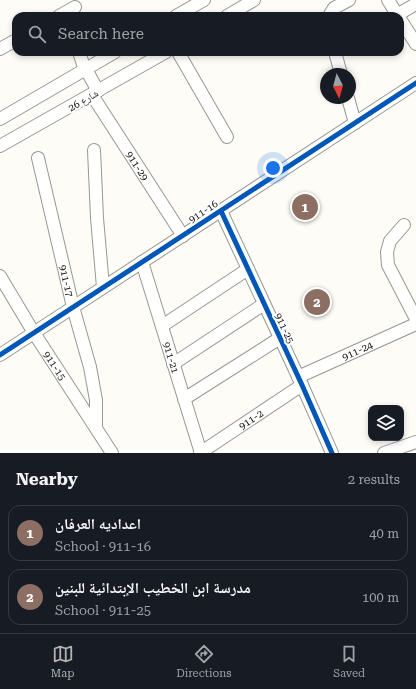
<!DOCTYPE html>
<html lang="en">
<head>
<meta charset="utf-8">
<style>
	body { margin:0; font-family:"Roboto Serif","Noto Naskh Arabic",serif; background:#20242c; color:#f1f3f6 }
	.controls { position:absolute; right:12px; bottom:12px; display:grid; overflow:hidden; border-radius:8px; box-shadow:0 2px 6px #0003 }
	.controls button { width:36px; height:36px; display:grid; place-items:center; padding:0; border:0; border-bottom:1px solid #363941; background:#171b24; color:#f1f3f6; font:20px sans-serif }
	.compass { position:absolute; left:320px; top:68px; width:36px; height:36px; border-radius:50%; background:#171b24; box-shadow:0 2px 6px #0003; rotate:174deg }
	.you { position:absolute; left:273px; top:168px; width:14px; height:14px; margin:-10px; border:3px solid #fff; border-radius:50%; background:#1a73e8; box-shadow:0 0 0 6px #1a73e833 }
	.badge { display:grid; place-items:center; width:26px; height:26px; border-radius:50%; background:#b2b2b3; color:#fff; font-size:13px; font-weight:700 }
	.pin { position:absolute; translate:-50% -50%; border:2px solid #fff; box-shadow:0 1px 4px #0006 }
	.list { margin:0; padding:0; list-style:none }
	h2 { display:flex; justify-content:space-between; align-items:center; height:52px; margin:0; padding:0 16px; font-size:17px }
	h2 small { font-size:13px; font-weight:400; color:#9ea1a6 }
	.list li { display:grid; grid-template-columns:26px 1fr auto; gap:12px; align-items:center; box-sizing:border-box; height:56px; margin:0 8px 8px; padding:0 8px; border:1px solid #363941; border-radius:12px }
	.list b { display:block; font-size:15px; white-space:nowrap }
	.list p { margin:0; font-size:13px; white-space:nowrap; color:#9ea1a6 }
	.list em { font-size:13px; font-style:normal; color:#9ea1a6 }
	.icon { flex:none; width:22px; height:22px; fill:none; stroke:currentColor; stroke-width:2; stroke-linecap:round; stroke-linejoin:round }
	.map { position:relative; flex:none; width:416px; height:453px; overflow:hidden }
	.search { position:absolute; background:#171b24; box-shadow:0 2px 6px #0003; left:12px; right:12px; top:12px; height:44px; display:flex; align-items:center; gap:10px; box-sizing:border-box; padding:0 14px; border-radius:12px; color:#9ea1a6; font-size:15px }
	.sheet { height:180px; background:#171b24 }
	nav { display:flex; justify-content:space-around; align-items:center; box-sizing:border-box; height:56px; border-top:1px solid #363941; background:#171b24; font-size:11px; color:#9ea1a6 }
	nav a { display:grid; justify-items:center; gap:2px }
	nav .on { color:#b2b2b3 }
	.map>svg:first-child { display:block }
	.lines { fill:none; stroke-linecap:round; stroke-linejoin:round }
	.minor-casing { stroke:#979795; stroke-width:14 }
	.minor { stroke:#fffffe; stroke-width:12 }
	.cycleway-casing { stroke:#fff; stroke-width:8 }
	.cycleway { stroke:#0057b8; stroke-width:5 }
	.labels { text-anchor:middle; stroke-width:4; stroke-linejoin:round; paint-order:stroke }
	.street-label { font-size:10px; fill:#111; stroke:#fff }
</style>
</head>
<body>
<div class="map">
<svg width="416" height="453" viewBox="0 0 416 453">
	<rect width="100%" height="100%" fill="#fdfcf7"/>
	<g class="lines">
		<defs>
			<g id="minor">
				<polyline points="388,0 398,16"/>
				<polyline points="397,15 414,5"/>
				<polyline points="59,16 75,7"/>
				<polyline points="176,16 204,0"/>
				<polyline points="227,16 254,0"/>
				<polyline points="329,16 334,8 349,0"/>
				<polyline points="400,19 416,44"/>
				<polyline points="0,49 16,40"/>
				<polyline points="79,52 83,64 98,91"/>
				<polyline points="178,52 227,137"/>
				<polyline points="335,52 341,74"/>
				<path id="s1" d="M92,95L183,236"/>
				<polyline points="348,98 355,123"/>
				<polyline points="0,119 115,52"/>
				<polyline points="0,146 166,52"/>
				<polyline points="94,150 97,218 103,287"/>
				<path id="s2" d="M38,158L73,307L90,367L96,400V427"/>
				<polyline points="221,211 302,385 332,453"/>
				<polyline points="404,225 390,241 387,252 388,265 416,319"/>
				<path id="s3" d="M142,262L201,453"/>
				<path id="s4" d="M0,276L34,333L112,453"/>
				<polyline points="162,326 248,269"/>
				<polyline points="0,355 416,83"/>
				<polyline points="173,364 264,304"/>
				<path id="s5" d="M298,377L416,324"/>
				<polyline points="184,399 280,338"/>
				<path id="s6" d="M200,453L302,385"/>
				<polyline points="384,453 416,442"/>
			</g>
		</defs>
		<use href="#minor" class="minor-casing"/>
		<use href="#minor" class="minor"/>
		<defs>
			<g id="cycleway">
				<polyline points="221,211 302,385 332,453"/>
				<polyline points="0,355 416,83"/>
			</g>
		</defs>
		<use href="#cycleway" class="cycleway-casing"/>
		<use href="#cycleway" class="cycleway"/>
	</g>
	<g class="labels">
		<g class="street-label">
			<text transform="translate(83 100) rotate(-30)" y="4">شارع 26</text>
			<text dy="4" stroke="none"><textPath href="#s1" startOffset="84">911-29</textPath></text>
			<text transform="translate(203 211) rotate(-33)" y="4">911-16</text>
			<text dy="4" stroke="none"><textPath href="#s2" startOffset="126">911-17</textPath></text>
			<text transform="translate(285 328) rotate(65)" y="4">911-25</text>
			<text dy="4" stroke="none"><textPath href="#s5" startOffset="65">911-24</textPath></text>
			<text dy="4" stroke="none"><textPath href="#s3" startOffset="100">911-21</textPath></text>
			<text dy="4" stroke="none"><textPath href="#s4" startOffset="105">911-15</textPath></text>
			<text dy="4" stroke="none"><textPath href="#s6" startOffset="61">911-2</textPath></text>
		</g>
	</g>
</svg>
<div class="controls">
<button><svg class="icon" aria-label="layers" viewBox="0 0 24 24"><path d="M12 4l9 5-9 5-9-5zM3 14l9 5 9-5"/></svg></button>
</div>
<svg class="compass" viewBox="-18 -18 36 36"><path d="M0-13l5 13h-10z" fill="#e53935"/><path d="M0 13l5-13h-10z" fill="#9ea1a6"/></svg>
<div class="you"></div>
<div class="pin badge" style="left:305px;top:207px;background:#8d6e63">1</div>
<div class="pin badge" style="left:317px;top:302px;background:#8d6e63">2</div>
<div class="search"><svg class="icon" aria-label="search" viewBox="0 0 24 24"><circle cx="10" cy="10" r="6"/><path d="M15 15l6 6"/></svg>Search here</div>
</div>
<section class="sheet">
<h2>Nearby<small>2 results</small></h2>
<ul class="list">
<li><span class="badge" style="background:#8d6e63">1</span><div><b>اعداديه العرفان</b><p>School · 911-16</p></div><em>40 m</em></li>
<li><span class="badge" style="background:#8d6e63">2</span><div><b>مدرسة ابن الخطيب الإبتدائية للبنين</b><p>School · 911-25</p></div><em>100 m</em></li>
</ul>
</section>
<nav>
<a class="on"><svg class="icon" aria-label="map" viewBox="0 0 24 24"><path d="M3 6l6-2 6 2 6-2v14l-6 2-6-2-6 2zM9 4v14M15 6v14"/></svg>Map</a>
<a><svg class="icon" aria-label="directions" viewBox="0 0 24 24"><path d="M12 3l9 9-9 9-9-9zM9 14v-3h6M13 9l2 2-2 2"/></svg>Directions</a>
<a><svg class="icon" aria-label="saved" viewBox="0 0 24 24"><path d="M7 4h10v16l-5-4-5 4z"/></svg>Saved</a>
</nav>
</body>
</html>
